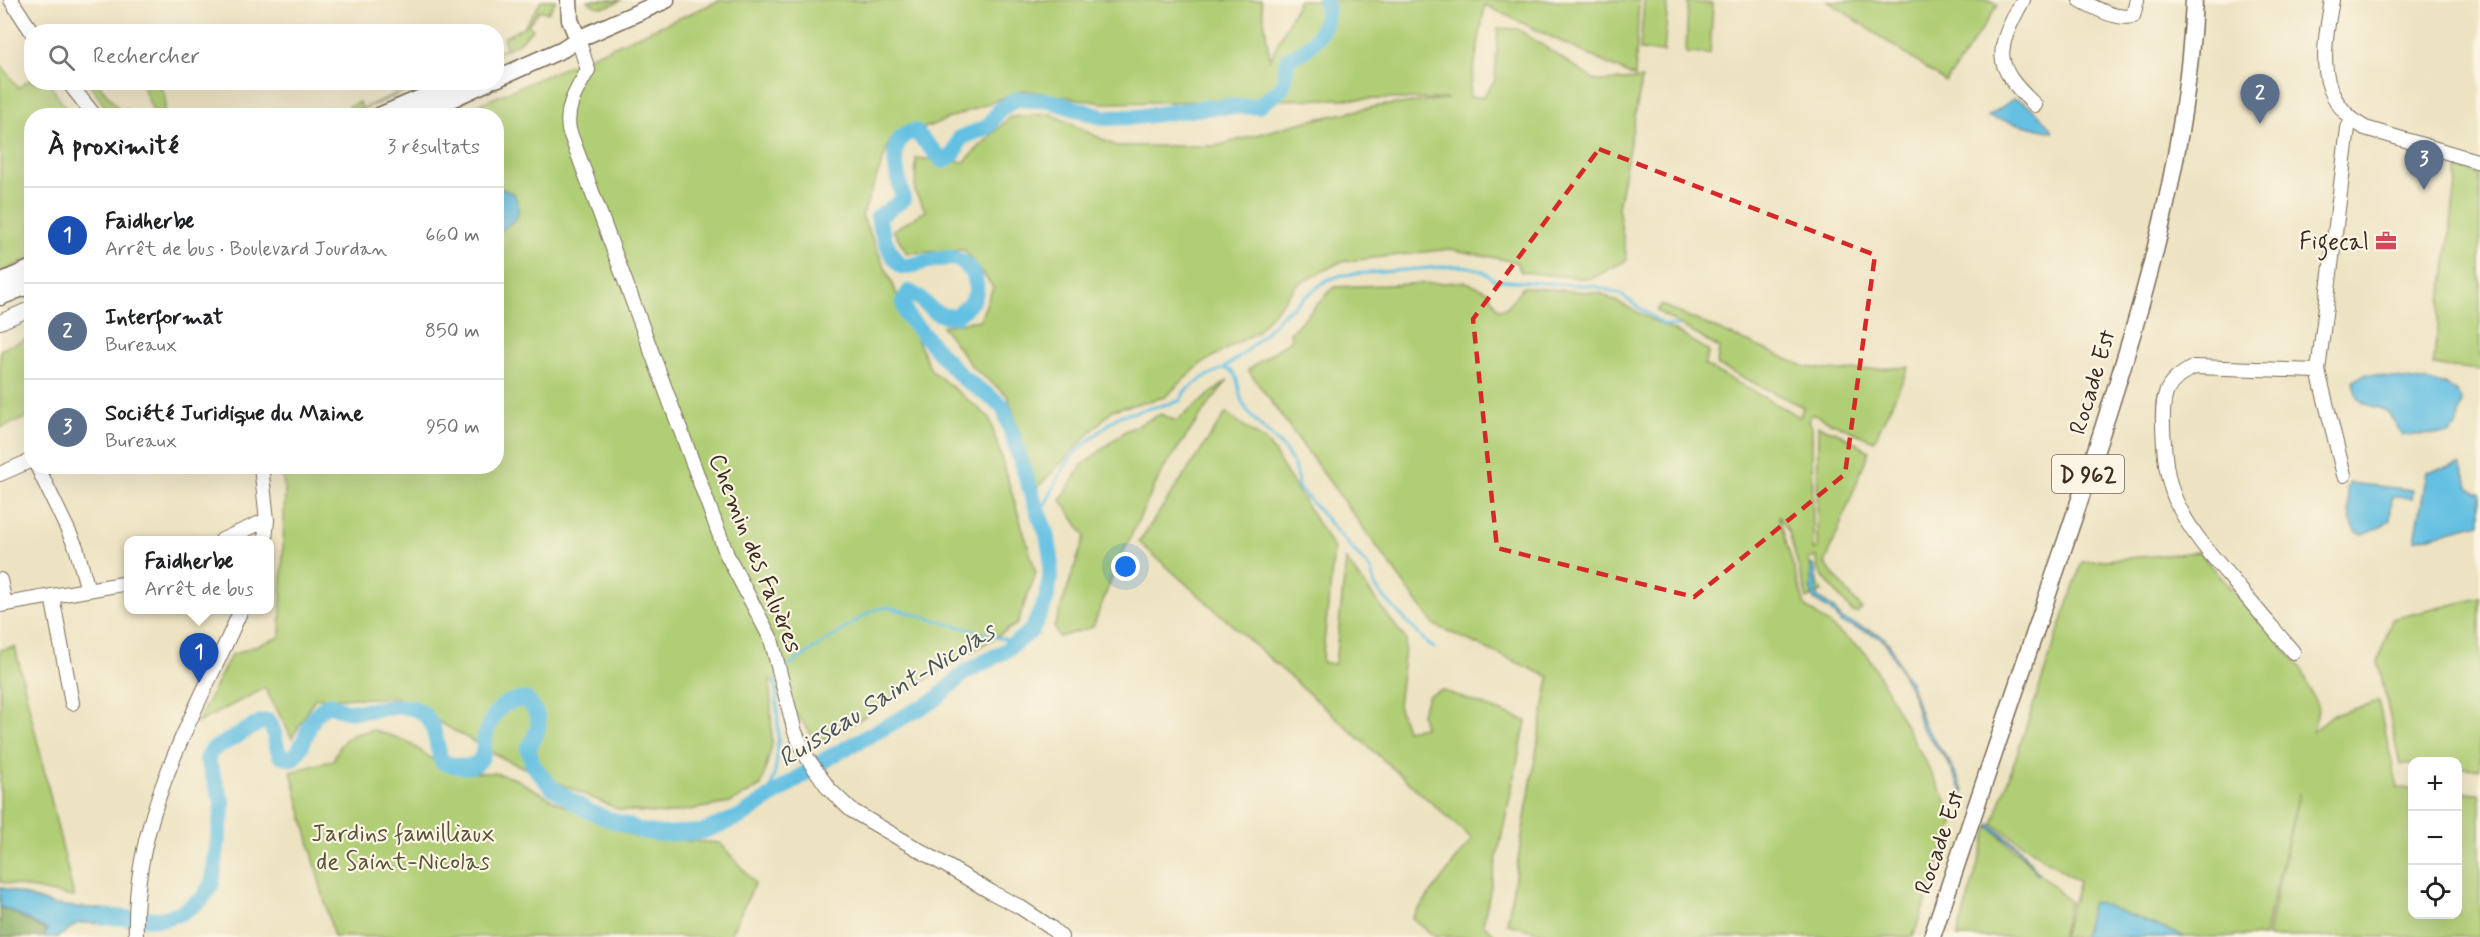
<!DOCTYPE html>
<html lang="fr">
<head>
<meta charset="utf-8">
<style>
	body { margin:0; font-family:Mynerve,sans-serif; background:#f2f2f2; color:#202124 }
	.controls { position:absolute; right:18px; bottom:18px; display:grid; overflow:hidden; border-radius:12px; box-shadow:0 6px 24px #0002 }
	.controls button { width:54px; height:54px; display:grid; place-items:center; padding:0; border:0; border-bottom:2px solid #e0e0e0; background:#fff; color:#202124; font:30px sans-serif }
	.you { position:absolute; left:1126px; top:567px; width:21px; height:21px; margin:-15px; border:4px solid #fff; border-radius:50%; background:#1a73e8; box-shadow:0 0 0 9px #1a73e833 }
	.badge { display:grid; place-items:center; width:39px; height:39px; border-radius:50%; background:#d1495b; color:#fff; font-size:20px; font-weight:700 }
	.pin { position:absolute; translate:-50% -50px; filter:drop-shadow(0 2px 3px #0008) }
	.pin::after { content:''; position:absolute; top:32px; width:21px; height:18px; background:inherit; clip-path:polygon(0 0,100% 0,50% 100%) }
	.popup { position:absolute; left:124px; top:536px; width:150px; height:78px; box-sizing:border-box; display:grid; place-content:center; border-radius:12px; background:#fff; filter:drop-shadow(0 2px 4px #0005); font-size:20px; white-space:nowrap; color:#757577 }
	.popup b { font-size:22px; color:#202124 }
	.popup::after { content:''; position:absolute; left:50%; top:100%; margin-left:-12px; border:12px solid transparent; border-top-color:#fff }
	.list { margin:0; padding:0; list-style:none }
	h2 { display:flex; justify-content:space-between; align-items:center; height:78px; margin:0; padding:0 24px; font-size:26px }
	h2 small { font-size:20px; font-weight:400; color:#757577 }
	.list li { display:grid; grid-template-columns:39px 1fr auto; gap:18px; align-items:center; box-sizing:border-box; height:96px; padding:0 24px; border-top:2px solid #e0e0e0 }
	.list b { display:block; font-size:22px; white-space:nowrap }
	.list p { margin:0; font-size:20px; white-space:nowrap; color:#757577 }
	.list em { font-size:20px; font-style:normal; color:#757577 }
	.icon { flex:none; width:33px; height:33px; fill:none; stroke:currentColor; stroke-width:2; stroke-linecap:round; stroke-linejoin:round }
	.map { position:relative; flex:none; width:2480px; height:937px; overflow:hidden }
	.search { position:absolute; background:#fff; box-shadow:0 6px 24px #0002; left:24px; top:24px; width:480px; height:66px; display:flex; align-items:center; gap:15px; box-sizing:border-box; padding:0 21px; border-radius:24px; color:#757577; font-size:22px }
	.panel { position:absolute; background:#fff; box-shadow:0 6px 24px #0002; left:24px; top:108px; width:480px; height:366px; border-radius:24px }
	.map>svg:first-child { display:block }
	.green { fill:#b0ce75; stroke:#767c4a; stroke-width:1.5 }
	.forest { fill:#8cb166; stroke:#646e42; stroke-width:1.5 }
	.water { fill:#64c0e2; stroke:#507580; stroke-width:1.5 }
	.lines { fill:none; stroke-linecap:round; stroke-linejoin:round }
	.stream { stroke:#64c0e2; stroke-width:3 }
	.river { stroke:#64c0e2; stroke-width:16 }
	.minor-casing { stroke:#796b57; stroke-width:16 }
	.major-casing { stroke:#796b57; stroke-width:19 }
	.minor { stroke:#fff; stroke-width:14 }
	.major { stroke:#fff; stroke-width:16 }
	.marked { fill:none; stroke:#d62828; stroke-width:4.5; stroke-dasharray:12 8; stroke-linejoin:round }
	.labels { text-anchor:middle; stroke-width:4.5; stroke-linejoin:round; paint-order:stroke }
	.shield { fill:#fcf5e5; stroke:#75675a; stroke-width:1.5 }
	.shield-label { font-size:22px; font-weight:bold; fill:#3b2a1e }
	.poi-label { font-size:24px; fill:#3b2a1e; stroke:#fcf5e5; text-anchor:end }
	.street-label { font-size:24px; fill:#3b2a1e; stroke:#fcf5e5 }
	.park-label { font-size:24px; fill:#585334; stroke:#fcf5e5 }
	.water-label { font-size:26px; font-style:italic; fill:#475759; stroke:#fcf5e5 }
</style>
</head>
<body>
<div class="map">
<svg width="2480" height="937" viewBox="0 0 2480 937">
	<rect width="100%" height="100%" fill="#fcf5e5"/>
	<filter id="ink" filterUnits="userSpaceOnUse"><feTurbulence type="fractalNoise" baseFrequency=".0167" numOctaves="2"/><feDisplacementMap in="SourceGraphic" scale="12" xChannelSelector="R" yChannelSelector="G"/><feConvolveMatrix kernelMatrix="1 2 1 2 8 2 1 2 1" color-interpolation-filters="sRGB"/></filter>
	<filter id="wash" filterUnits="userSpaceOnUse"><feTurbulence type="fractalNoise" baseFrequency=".008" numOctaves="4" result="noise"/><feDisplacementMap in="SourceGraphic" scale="24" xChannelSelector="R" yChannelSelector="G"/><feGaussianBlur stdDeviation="1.35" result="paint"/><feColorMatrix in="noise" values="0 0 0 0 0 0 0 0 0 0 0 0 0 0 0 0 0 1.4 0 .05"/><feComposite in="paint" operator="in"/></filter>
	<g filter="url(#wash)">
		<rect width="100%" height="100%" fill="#ede3c2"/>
		<g class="green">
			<polygon points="542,0 556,0 548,13 540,10 528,25 533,29 517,44 497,53 506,47 503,38 524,27"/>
			<path d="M587,0H622C609,6 599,12 587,0Z"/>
			<polygon points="721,0 1261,0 1270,59 1299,0 1639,0 1635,77 1485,5 1469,97 1483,97 1495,80 1498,28 1518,29 1596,81 1642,79 1618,207 1627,260 1591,279 1521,272 1516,262 1450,249 1340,262 1297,285 1257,332 1202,363 1165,397 1112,410 1037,488 1008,396 973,368 942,326 980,320 993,287 964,250 907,253 893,230 926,211 915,192 916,158 964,162 1010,117 1051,114 1116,146 1216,146 1307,121 1378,106 1448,99 1324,99 1103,103 1023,90 890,141 862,216 931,370 989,417 1036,573 1017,624 819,744 770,679 772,745 761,786 730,803 665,814 620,810 504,759 397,698 315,698 292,738 265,688 197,723 231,655 280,637 285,489 280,467 496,466 496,116 465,115 473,107"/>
			<polygon points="1644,0 1668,1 1664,52 1640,50"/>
			<polygon points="1991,0 1998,5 1946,82 1828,1"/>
			<polygon points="1688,2 1713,4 1710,54 1686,53"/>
			<polygon points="0,63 18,88 31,79 32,82 49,83 70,115 32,116 31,258 0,273"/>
			<polygon points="89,83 98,83 121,112 127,109 127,115 111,115"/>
			<path d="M141,83L160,84C165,94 169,106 161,115H155Z"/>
			<polygon points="403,83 407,88 428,83 347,115 351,114 348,107 359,102 362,109 395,94 392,87"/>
			<polygon points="2458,168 2480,175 2480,370 2433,365"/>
			<polygon points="1466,282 1488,291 1498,309 1506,308 1523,287 1600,293 1688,338 1709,352 1704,365 1800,417 1803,407 1717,365 1719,348 1657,311 1661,305 1806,367 1839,371 1909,367 1874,441 1812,414 1809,421 1812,427 1813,550 1817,549 1818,426 1839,433 1869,451 1825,564 1862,609 1857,613 1852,612 1818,570 1817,557 1808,559 1822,592 1807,599 1789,532 1778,515 1805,606 1867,654 1955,817 1913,937 1558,937 1507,924 1549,677 1434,625 1248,370 1292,339 1290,333 1334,287"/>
			<polygon points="31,337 31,416 0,428 0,350"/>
			<polygon points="1228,380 1211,401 1162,471 1116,567 1093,627 1059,637 1054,628 1085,536 1061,500 1081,466 1124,432 1161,414 1176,421"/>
			<polygon points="1226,413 1268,443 1334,549 1322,662 1335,664 1346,560 1406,640 1398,705 1406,730 1424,727 1421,713 1429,695 1442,690 1526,721 1483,924 1498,937 1435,937 1412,918 1472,839 1139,542"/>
			<polygon points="2199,552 2302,669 2318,709 2313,732 2331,716 2378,701 2398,788 2412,789 2412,914 2458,914 2458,792 2480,793 2480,937 2267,937 2299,793 2264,937 2235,935 2234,937 2062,937 2079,882 1993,824 2082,562"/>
			<polygon points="2480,598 2480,769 2458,768 2458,762 2400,764 2378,661 2392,619"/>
			<polygon points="15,647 74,897 0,882 0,650"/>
			<path d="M374,730L406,741L451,772L495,773L516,779L558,803L635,837L720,843L755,883L729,937H334L291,772L333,760C343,736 349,734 374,730Z"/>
			<polygon points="1989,826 2070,902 2061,937 1957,937"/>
		</g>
		<polygon class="forest" points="0,907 11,911 48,932 43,937 0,937"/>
		<g class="water">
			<path d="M2013,99C2024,99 2050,122 2053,132L1988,117Z"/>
			<path d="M497,187L514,194C525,216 515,221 497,232Z"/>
			<polygon points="2365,374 2444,384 2456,391 2462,402 2457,425 2449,434 2403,435 2387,411 2364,403 2357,398 2353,381"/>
			<polygon points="2460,465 2470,488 2476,493 2480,493 2480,523 2415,540 2427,472"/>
			<path d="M2350,483L2413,490L2412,498L2392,497L2390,520C2383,524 2372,533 2364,534C2348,536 2348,498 2347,487Z"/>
			<polygon points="1811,564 1815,567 1817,597 1833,608 1842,619 1883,636 1892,648 1901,670 1910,682 1924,725 1951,764 1964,790 1963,793 1947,761 1921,727 1913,695 1887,645 1881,638 1870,633 1841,623 1830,610 1814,600 1811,590"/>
			<polygon points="1990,824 2017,845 2039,874 2038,875 2015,846 1989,827"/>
			<polygon points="0,887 54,905 125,911 125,924 78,923 58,937 43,937 48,930 11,911 0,907"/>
			<polygon points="2092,902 2099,903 2185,937 2083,937"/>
		</g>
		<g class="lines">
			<g class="stream">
				<path d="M1226,369C1241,371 1237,393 1243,404C1261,435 1297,445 1298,487L1371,570L1375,586L1381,594L1427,643L1434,648"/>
				<path d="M1038,513C1053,498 1055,477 1069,460C1081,445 1098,434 1112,421L1119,416L1180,401L1185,391L1203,378L1224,368L1247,351L1282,315L1327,280L1342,275L1455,266C1471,266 1482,269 1494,280L1596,286L1620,294L1664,325L1678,326"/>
				<polyline points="782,670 873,610 888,607 1018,643"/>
				<path d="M767,799C783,760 778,719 775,679"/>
			</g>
			<path class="river" d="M103,917L162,919L181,913L202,899L212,883L223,804L207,759L212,750L261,722L268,721C276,730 274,744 280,755L292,759C310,742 304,717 329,704C335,705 341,710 346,711C373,716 416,690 432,726C437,737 437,750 442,762C455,766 477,773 483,754C484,750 483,745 484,740C490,717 501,697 527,700C544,720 540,728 528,749L533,765L551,787L588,811L641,831L661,834L701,832L742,816L828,758L935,700L964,673L1005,651L1032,630L1046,600L1050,578L1051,557L1047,534L1038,513L1003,406L963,378L949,363L907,316L903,302L909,292C927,298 928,318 956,316C963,310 972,304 975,295C981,280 966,258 949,258C934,258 917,265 903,267C890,257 881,233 878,217L903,200C900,178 881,138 915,131L943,161L954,154L960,138L988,127L1000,109L1017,99L1050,101L1105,118L1136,117L1211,107L1258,106L1280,90L1283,85L1288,59C1293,55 1299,54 1305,50C1319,39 1331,18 1325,0"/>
		</g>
	</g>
	<g filter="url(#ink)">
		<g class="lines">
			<defs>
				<g id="minor">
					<polyline points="11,0 32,32"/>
					<path d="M2023,0C1995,51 1992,65 2035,105"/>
					<path d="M2080,0C2095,8 2116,20 2133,16L2137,0"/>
					<path d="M2332,0C2323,50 2314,98 2365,128L2480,162"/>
					<path d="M578,39L588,70C577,90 565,106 569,130L727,555L771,639L795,732L808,759L829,789L851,810L991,892L1020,907L1050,927L1061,937"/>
					<polyline points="68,82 95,116"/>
					<polyline points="0,322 32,308"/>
					<polyline points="2318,371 2344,475"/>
					<polyline points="37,466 76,547 88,590"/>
					<polyline points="261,466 267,520 265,540"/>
					<polyline points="0,474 32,460"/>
					<polyline points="222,540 267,520"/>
					<polyline points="0,580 5,604"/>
					<polyline points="52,596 72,703"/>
					<polyline points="0,605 128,583"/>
					<path d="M2293,652C2272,627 2251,603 2231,578C2211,555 2190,531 2177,503C2166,480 2164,452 2163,426C2162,394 2165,382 2194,367L2318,371L2348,128L2352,120"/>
					<path d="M136,937C132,814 194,718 241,610"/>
				</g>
				<g id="major">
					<polyline points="569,0 570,20 578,39"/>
					<polyline points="496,79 563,49 578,39 666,0"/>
					<polyline points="379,116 458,82"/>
					<polyline points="414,116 488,82"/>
					<polyline points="0,282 32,268"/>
					<polyline points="0,297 32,284"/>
					<path d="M1932,937C1981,793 2030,649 2078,505C2132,341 2187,174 2194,0"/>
				</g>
			</defs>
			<use href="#minor" class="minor-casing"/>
			<use href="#major" class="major-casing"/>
			<use href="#minor" class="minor"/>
			<use href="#major" class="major"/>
		</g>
	</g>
	<path class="marked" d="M1599,149L1875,255L1845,474L1694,597L1497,548L1473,319Z"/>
	<defs>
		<symbol id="office-bare" viewBox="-9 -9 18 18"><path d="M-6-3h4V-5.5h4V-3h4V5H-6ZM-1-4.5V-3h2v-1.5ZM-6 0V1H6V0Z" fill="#d1495b" stroke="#fcf5e5" stroke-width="2.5" paint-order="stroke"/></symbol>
	</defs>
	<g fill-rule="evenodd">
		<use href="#office-bare" x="2371" y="226" width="30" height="30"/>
	</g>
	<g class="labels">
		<rect class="shield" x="2052" y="455" width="72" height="38" rx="4.5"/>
		<g class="shield-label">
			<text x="2088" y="482">D 962</text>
		</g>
		<g class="poi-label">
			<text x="2369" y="249">Figecal</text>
		</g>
		<g class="street-label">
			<text transform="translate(2092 382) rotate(-73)" y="8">Rocade Est</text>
			<text transform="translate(756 553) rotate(68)" y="8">Chemin des Faluères</text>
			<text transform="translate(1939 842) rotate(-71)" y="8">Rocade Est</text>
		</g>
		<g class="park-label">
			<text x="403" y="841">Jardins familliaux<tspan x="403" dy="28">de Saint-Nicolas</tspan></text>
		</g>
		<g class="water-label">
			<text transform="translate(886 694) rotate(-32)" y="9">Ruisseau Saint-Nicolas</text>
		</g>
	</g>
</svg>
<div class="controls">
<button>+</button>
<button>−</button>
<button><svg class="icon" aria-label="locate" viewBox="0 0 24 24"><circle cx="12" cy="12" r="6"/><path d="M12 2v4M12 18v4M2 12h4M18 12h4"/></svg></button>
</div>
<div class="you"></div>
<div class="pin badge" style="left:199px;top:683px;background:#1a4fb4">1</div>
<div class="popup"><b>Faidherbe</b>Arrêt de bus</div>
<div class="pin badge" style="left:2260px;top:124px;background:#5c6f8a">2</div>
<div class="pin badge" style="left:2424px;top:190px;background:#5c6f8a">3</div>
<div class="search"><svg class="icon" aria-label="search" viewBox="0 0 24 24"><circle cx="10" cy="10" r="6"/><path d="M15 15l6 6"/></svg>Rechercher</div>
<section class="panel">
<h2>À proximité<small>3 résultats</small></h2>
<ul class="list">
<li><span class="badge" style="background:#1a4fb4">1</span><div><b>Faidherbe</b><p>Arrêt de bus · Boulevard Jourdan</p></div><em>660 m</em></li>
<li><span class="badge" style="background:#5c6f8a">2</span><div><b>Interformat</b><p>Bureaux</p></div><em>850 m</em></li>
<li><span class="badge" style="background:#5c6f8a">3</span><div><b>Société Juridique du Maine</b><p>Bureaux</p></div><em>950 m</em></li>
</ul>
</section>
</div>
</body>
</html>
